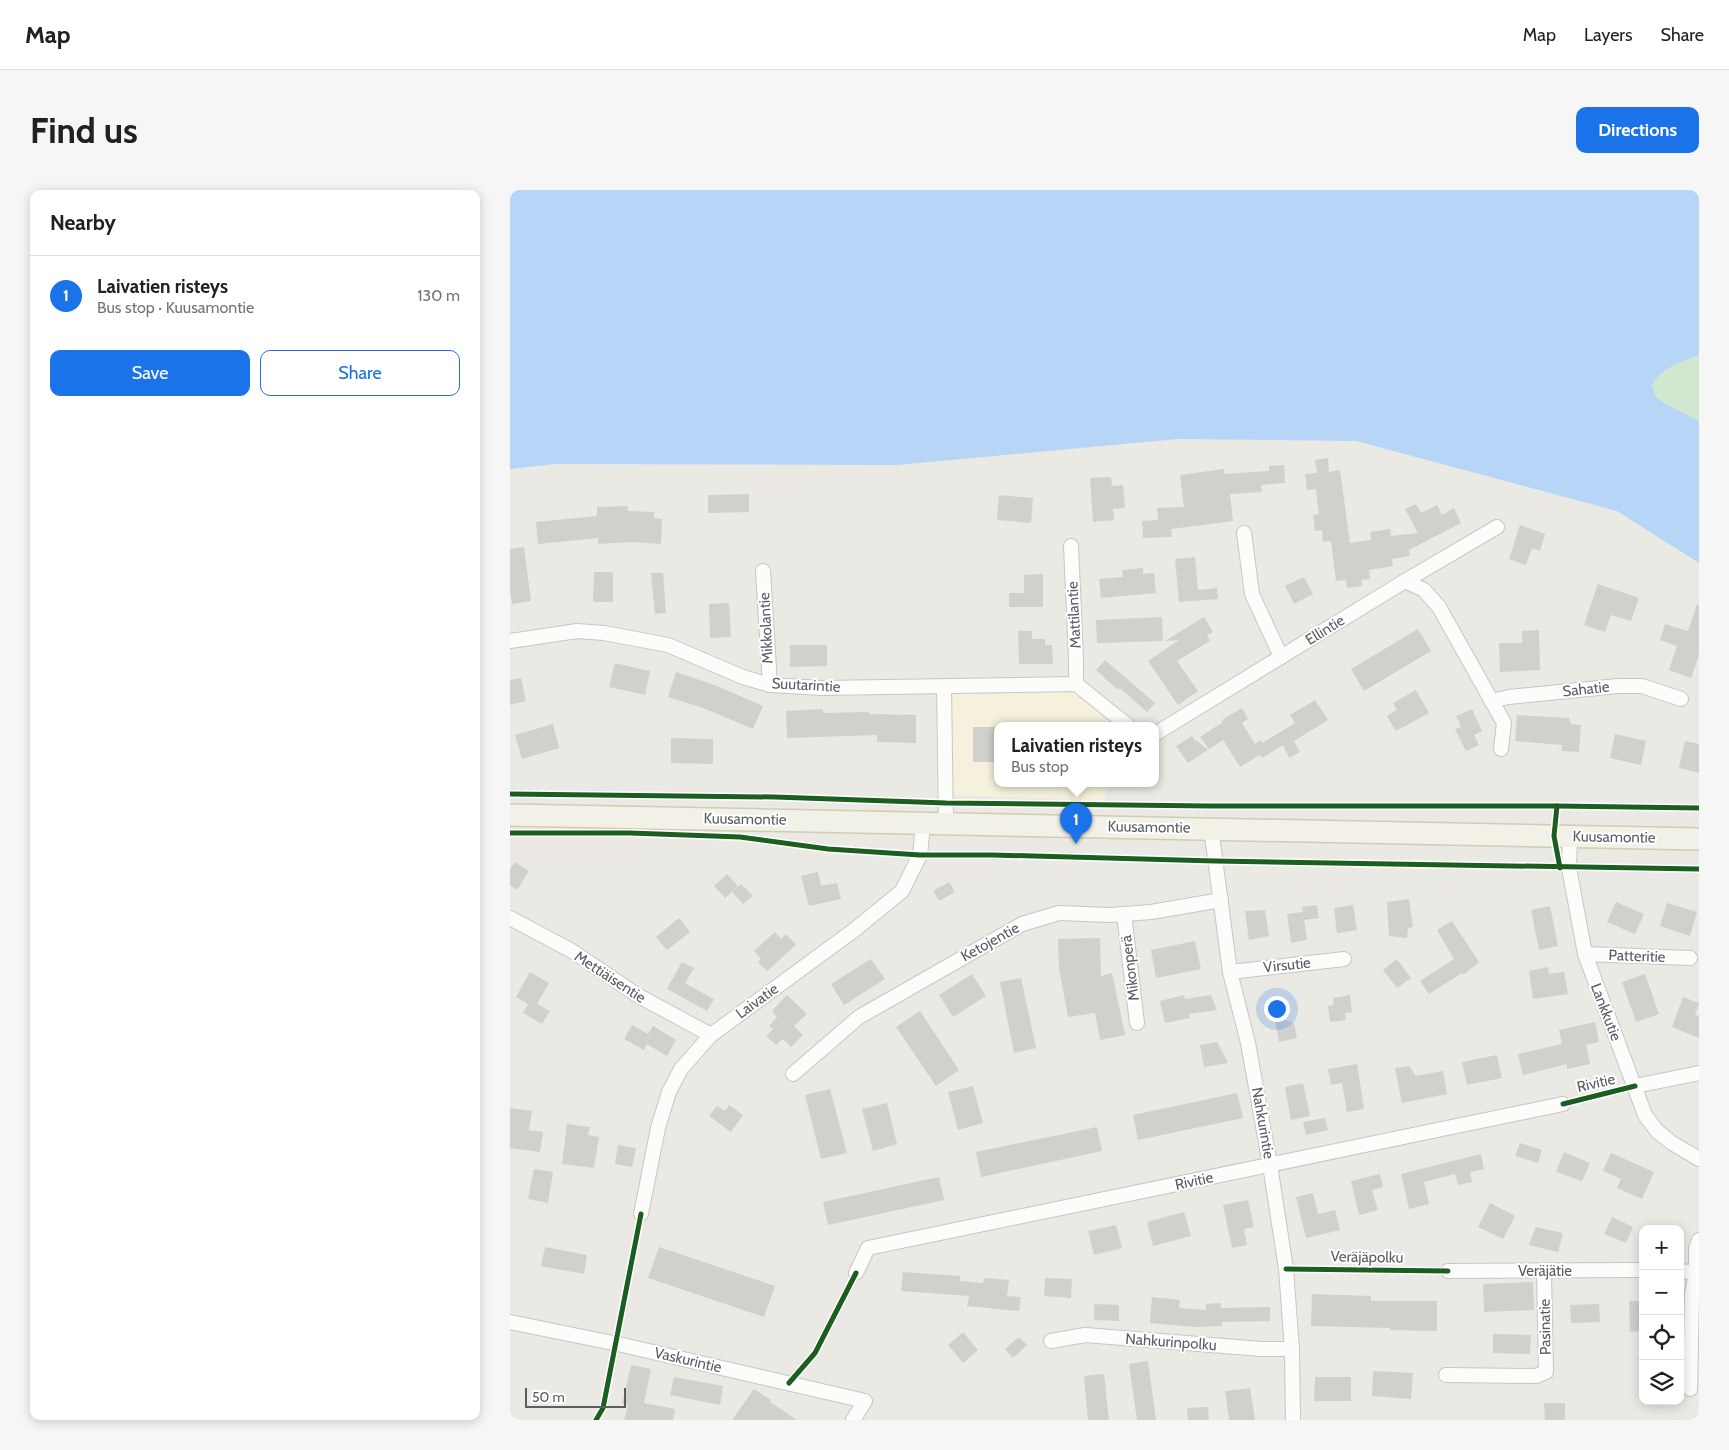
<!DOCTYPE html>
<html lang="en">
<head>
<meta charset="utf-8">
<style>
	body { margin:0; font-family:Cabin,sans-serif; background:#f6f6f6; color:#202124 }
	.controls { position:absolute; right:15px; bottom:15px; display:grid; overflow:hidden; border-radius:10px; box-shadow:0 2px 12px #0003 }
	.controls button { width:45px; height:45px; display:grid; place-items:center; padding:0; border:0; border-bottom:1px solid #e0e0e0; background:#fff; color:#202124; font:25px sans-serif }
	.scale { position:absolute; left:15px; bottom:12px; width:101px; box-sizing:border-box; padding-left:5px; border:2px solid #5a5d62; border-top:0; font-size:14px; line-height:18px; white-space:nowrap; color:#5a5d62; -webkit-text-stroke:4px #fff; paint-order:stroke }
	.you { position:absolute; left:766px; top:818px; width:18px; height:18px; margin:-12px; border:4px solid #fff; border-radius:50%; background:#1a73e8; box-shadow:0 0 0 8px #1a73e833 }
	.badge { display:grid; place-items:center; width:32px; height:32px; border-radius:50%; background:#1a73e8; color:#fff; font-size:16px; font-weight:700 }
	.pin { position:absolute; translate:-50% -41px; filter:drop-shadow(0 1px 2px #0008) }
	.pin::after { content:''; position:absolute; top:26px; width:18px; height:15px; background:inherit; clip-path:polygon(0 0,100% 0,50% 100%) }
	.popup { position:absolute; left:484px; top:532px; width:165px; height:65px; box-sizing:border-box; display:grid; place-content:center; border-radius:10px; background:#fff; filter:drop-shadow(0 1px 4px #0005); font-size:16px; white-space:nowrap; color:#757577 }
	.popup b { font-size:19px; color:#202124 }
	.popup::after { content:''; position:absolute; left:50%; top:100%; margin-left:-10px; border:10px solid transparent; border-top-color:#fff }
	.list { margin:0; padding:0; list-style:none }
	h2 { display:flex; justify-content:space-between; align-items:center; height:65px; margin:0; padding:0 20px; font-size:21px }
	h2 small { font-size:16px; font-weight:400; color:#757577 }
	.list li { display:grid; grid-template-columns:32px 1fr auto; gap:15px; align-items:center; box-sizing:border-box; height:80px; padding:0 20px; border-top:1px solid #e0e0e0 }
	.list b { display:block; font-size:19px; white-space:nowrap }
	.list p { margin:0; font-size:16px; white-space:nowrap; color:#757577 }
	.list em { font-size:16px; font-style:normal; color:#757577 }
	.actions { display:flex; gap:10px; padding:15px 20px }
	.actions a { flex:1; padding:11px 0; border:1px solid #1a73e8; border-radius:10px; text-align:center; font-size:18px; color:#1a73e8 }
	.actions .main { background:#1a73e8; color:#fff }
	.icon { flex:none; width:28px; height:28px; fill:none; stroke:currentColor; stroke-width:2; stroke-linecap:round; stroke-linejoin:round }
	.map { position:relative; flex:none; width:1189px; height:1230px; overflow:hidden; border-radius:10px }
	header { display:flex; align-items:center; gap:30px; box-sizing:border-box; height:70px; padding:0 25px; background:#fff; border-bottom:1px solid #e0e0e0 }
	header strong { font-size:24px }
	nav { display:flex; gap:28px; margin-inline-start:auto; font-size:18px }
	.intro { display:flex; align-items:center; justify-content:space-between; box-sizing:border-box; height:120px; padding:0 30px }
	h1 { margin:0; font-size:35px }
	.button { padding:12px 22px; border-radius:10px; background:#1a73e8; color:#fff; font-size:18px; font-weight:700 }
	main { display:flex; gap:30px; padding:0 30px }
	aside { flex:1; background:#fff; border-radius:10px; box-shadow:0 2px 12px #0003 }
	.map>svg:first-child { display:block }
	.commercial { fill:#f5f1dc }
	.green { fill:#d1e7d0 }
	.water { fill:#b6d5f7 }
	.building { fill:#d1d0cd }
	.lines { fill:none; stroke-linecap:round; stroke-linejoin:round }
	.street-casing { stroke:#c6c6c5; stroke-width:16 }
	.primary-casing { stroke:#d2ccb1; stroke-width:24 }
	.street { stroke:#fcfcfb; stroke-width:14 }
	.primary { stroke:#f2f1e7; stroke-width:21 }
	.cycleway-casing { stroke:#fff; stroke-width:8 }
	.cycleway { stroke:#1b5e20; stroke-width:5 }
	.labels { text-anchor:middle; stroke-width:4; stroke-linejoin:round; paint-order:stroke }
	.street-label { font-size:15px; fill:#5a5d62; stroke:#fff }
</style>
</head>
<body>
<header>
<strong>Map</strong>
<nav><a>Map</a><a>Layers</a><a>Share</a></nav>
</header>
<div class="intro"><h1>Find us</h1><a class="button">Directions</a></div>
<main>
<aside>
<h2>Nearby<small></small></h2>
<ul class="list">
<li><span class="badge">1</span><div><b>Laivatien risteys</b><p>Bus stop · Kuusamontie</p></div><em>130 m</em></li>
</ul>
<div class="actions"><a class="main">Save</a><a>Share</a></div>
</aside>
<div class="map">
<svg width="1189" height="1230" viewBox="0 0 1189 1230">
	<rect width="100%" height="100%" fill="#eae9e4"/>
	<polygon class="commercial" points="426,500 573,501 599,518 598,535 487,535 487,593 596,593 595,611 427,604"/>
	<path class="green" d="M1189,165V231L1152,212L1146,207L1142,196C1149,179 1172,171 1189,165Z"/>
	<path class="water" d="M0,0H1189V165C1172,171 1149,179 1142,196L1146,207L1152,212L1189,231V373L1107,321L846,251L668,249L387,275L45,274L0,279Z"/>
	<g class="building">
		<polygon points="818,268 819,282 830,280 840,353 861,350 860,342 880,339 881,346 908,343 895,319 906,314 911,323 927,315 932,325 944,318 951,333 899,360 900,366 882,369 883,376 859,380 860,389 851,390 852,396 837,398 836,390 826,391 821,351 813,352 812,340 805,341 803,325 809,324 806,299 797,300 795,284 807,283 805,270"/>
		<polygon points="774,275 775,293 751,295 752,302 720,304 723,331 661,339 662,347 633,348 632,331 648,330 647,318 674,317 670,285 714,279 714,284 759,281 759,276"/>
		<polygon points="601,287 602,296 613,295 615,318 603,319 604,330 583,332 580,288"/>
		<polygon points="239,304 239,322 198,323 198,305"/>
		<polygon points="489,305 523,308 521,333 487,330"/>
		<polygon points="118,316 118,321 144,322 144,328 152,329 151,354 123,352 88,354 88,348 28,354 26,332 87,326 87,317"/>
		<polygon points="1010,335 1035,344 1030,361 1022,358 1016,375 999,369"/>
		<polygon points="14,357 21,411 2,414 0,400 0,359"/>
		<polygon points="685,367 688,400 707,398 708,409 669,412 665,369"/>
		<polygon points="633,378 633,384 644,383 646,403 591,408 589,389 613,387 612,380"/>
		<polygon points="84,382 103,382 103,412 83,412"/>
		<polygon points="141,383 153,383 156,423 145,424"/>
		<polygon points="533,384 533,417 499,417 499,403 514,403 514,385"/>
		<polygon points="794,387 803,404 784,414 775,396"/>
		<polygon points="1088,394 1129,408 1121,431 1101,425 1095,442 1074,435"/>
		<polygon points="219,413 221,447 200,448 199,414"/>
		<polygon points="1187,414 1189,415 1189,465 1181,488 1159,480 1167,456 1150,450 1155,434 1178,441"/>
		<polygon points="652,427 653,451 587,453 586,430"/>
		<polygon points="694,427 703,442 697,445 700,451 667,471 688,501 668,515 638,471 669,450 655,451"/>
		<polygon points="908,439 921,461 854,501 841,479"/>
		<polygon points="1029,440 1030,480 990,482 989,453 1012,453 1012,441"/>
		<polygon points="508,441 522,441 522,449 535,449 535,455 542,455 543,474 509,474"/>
		<polygon points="280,455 317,455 317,476 280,477"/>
		<polygon points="595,470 645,513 637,522 610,498 608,500 586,480"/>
		<polygon points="105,473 140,481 135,505 99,497"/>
		<polygon points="166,482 207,496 253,516 243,539 193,518 158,507"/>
		<polygon points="11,488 16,511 0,515 0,490"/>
		<polygon points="906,500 919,523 886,541 877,526 887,520 883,513"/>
		<polygon points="805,510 818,530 784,551 790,562 779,568 773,555 752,568 750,565 730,577 713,550 699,559 690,547 713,532 712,530 732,518 738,529 732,533 745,554 751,550 752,553 785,533 780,525"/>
		<polygon points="313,519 313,523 359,522 359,524 406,525 406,553 367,552 367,545 277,548 276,521"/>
		<polygon points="962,519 972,541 964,545 969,555 956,561 945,539 951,537 946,526"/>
		<polygon points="1007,525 1059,528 1061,534 1071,535 1069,562 1052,561 1052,555 1005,551"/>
		<polygon points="43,534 49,558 12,569 5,545"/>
		<rect x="463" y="537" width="24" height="35"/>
		<polygon points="1105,544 1136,551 1131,575 1100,568"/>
		<polygon points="682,546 685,551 686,550 698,560 678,573 666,556"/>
		<polygon points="161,548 203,549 203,574 161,573"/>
		<polygon points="1175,551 1189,554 1189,583 1169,578"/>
		<polygon points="5,672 19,681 7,700 0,695 0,679"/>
		<polygon points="308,682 311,696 327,693 331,709 299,716 291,686"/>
		<polygon points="217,684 228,696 215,708 204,696"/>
		<polygon points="439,692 445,702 429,711 423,701"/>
		<polygon points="231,694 243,706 233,714 222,702"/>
		<polygon points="899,709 903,737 898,738 897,748 879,746 877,712"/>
		<polygon points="1106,712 1134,724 1125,744 1097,732"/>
		<polygon points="1157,713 1187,722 1180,746 1150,736"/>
		<polygon points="807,715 809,728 794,730 792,717"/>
		<polygon points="843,715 847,740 827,743 824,718"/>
		<polygon points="1040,716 1048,756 1029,760 1021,720"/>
		<polygon points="755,720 759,746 739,750 735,721"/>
		<polygon points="793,722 797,750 781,753 777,724"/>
		<polygon points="169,728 180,742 157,760 146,747"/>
		<polygon points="942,731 969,772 953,785 952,783 919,804 910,791 944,769 927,740"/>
		<polygon points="265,742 271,749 276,744 286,755 257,781 248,772 251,769 244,761"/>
		<polygon points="590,748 591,786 602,783 615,845 590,850 585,823 558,827 549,778 548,749"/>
		<polygon points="685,751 691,779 646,788 641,760"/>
		<polygon points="361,769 375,789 334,815 321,794"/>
		<polygon points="887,769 901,788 887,798 873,780"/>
		<polygon points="172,772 184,778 175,793 204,809 197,821 157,799"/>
		<polygon points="1038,777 1039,784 1054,782 1058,804 1023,809 1019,781"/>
		<polygon points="20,782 39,793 27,814 40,821 32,834 13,823 18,814 6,807"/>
		<polygon points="462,784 476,806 443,827 429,805"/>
		<polygon points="1135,784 1149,824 1126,832 1112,792"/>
		<polygon points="511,788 526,858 504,863 490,792"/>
		<polygon points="277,805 297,824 284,836 293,845 281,857 273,849 266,855 256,846 263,839 259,836 267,827 262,821"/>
		<polygon points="674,805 675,809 701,805 707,820 679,824 680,828 655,833 650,811"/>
		<polygon points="840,805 842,822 835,823 836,830 820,832 818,816 824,815 823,808"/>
		<polygon points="1173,807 1189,813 1185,825 1189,826 1189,848 1162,837"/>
		<polygon points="410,821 449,880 426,896 386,837"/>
		<polygon points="764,826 784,833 787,848 769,852"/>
		<polygon points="1085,832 1089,852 1076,855 1080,874 1057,879 1057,874 1013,885 1008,864 1052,854 1049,840"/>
		<polygon points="122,835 138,844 143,836 166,850 157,866 137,854 134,860 114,849"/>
		<polygon points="707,852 718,873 694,877 690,855"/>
		<polygon points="987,865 992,888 957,895 952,872"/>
		<polygon points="847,874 854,919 837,922 832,893 821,895 818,879"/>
		<polygon points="899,876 906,886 933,881 937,904 892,913 885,878"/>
		<polygon points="793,893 800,926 781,930 775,897"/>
		<polygon points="463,896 473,933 448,940 438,902"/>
		<polygon points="320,899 337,963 311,969 295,905"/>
		<polygon points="727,903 733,928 628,950 623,925"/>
		<polygon points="377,913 387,954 363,961 352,919"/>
		<polygon points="219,915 233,925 221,942 199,926 207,916 215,921"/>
		<polygon points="0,918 22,921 19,940 33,942 30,962 0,958"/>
		<polygon points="815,928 818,940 796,945 793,932"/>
		<polygon points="57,934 80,937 78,945 89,947 84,978 52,974"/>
		<polygon points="587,937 592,961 471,987 466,962"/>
		<polygon points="1010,953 1032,960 1028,973 1005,966"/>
		<polygon points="108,955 126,958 122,977 105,974"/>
		<polygon points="1054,962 1080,973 1072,991 1046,982"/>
		<polygon points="1101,963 1144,982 1132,1009 1107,998 1111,989 1093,981"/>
		<polygon points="971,964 974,979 960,982 962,992 948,995 945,984 914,992 919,1014 899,1019 891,984"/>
		<polygon points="24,979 43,982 38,1013 18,1009"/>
		<polygon points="870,984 873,997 862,1000 868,1020 849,1025 841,991"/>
		<polygon points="429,987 434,1010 318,1035 313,1012"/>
		<polygon points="803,1003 808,1024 825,1020 830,1040 796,1048 786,1007"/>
		<polygon points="738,1010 744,1037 734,1039 737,1055 722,1058 713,1015"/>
		<polygon points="980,1013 1005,1026 993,1049 968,1037"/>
		<polygon points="674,1022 681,1046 643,1056 637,1032"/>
		<polygon points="1102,1027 1123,1037 1116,1053 1094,1044"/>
		<polygon points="606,1035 612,1058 584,1065 578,1041"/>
		<polygon points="1026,1037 1053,1043 1048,1062 1019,1055"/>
		<polygon points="35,1057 77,1065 74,1084 31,1076"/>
		<polygon points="149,1057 265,1096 254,1127 138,1088"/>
		<polygon points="393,1082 450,1086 450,1091 473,1093 474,1088 499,1090 497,1106 511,1107 509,1121 457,1116 459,1106 391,1101"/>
		<polygon points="535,1088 562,1089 561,1108 534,1106"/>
		<polygon points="1023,1092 1024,1120 974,1122 973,1094"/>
		<polygon points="802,1104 861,1106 861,1111 927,1111 927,1141 880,1140 880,1138 801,1136"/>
		<polygon points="642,1107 670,1110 669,1118 696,1120 696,1114 711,1113 711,1118 760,1117 760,1131 712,1132 712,1136 685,1137 640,1133"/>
		<polygon points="1119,1111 1133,1111 1133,1141 1120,1142"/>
		<polygon points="584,1114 609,1115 609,1131 584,1130"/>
		<polygon points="1089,1114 1090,1132 1061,1133 1060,1115"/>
		<polygon points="453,1142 468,1160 453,1173 438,1155"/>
		<polygon points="983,1144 1021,1145 1020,1164 983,1163"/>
		<polygon points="509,1147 517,1155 503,1168 495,1159"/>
		<polygon points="638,1171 646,1230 627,1230 619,1174"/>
		<polygon points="121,1175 141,1179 134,1213 165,1219 163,1230 114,1230 118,1215 112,1214"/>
		<polygon points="863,1181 903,1183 901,1209 862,1206"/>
		<polygon points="594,1184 599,1230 578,1230 574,1186"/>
		<polygon points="164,1187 213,1196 210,1215 160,1205"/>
		<polygon points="805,1187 841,1187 841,1211 804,1211"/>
		<polygon points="740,1198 745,1230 719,1230 715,1201"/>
		<polygon points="244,1199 261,1210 260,1212 287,1230 222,1230"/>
		<polygon points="1034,1213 1055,1213 1055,1230 1035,1230"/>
		<polygon points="698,1217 699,1230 678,1230 677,1218"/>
	</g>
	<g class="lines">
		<defs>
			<g id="street">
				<polyline points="734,343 742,404 771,467"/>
				<polyline points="561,356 566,469 566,494"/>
				<polyline points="253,381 260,495"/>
				<polyline points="895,391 914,400 929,417 994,533 991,559"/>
				<polyline points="0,451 67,441 94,443 158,455 233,487 260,495 311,498 566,494 617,535"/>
				<polyline points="434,496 436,634"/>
				<polyline points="981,511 999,507 1108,496 1132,496 1171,509"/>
				<polyline points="645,544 895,391 987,337"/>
				<polyline points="701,638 720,782 738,853 760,975 776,1079 782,1159 783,1230"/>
				<polyline points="1060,646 1059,678 1075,764 1135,925 1147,941 1162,953 1189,969"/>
				<polyline points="614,724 627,833"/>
				<polyline points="0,728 62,761 127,805 201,845"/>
				<polyline points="1075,764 1180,768"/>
				<polyline points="720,782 834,769"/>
				<polyline points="283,884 349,827 512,734 549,723 600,725 641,722 711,710"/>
				<polyline points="1125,896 1189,883"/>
				<polyline points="131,1024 148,938 159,902 171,879 201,845 343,741 392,701 410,665 413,634"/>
				<polyline points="938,1081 1133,1080"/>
				<polyline points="1170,1081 1189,1083"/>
				<polyline points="346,1083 358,1058 1053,914"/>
				<polyline points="0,1132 108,1154 355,1211 343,1230"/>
				<polyline points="541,1151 575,1145 752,1159 782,1159"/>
				<polyline points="936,1185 1026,1186 1036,1182 1034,1082"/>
				<polyline points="1180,1199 1182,1103 1186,1083 1186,1058 1189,1050"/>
			</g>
			<polyline id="primary" points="0,625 1189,649"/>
		</defs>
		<use href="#street" class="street-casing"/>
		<use href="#primary" class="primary-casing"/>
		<use href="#street" class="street"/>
		<use href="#primary" class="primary"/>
		<defs>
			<g id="cycleway">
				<polyline points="0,604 265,607 436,613 699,616 1047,616 1189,618"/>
				<polyline points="1047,616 1044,646 1050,678"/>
				<polyline points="0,643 120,643 230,647 318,659 410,665 483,665 705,671 1189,679"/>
				<polyline points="1053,914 1125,896"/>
				<polyline points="776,1079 938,1081"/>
				<polyline points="279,1193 305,1163 346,1083"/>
				<polyline points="86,1230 93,1218 131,1024"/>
			</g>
		</defs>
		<use href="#cycleway" class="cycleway-casing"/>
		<use href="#cycleway" class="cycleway"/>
	</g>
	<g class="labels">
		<g class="street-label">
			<text transform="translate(564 425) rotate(-93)" y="5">Mattilantie</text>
			<text transform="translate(256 438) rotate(-93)" y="5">Mikkolantie</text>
			<text transform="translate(815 440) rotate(-32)" y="5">Ellintie</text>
			<text transform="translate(296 495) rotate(3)" y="5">Suutarintie</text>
			<text transform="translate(1076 499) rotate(-6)" y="5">Sahatie</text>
			<text transform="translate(235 629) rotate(1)" y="5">Kuusamontie</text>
			<text transform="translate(639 637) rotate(1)" y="5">Kuusamontie</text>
			<text transform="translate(1104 647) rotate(1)" y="5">Kuusamontie</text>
			<text transform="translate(480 752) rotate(-29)" y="5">Ketojentie</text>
			<text transform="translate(1127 766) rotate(2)" y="5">Patteritie</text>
			<text transform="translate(777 775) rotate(-6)" y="5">Virsutie</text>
			<text transform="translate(620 778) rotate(-97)" y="5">Mikonperä</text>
			<text transform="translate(100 787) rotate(33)" y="5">Mettiäisentie</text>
			<text transform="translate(247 811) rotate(-36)" y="5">Laivatie</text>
			<text transform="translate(1096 822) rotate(69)" y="5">Lankkutie</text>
			<text transform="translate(1086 893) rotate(-13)" y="5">Rivitie</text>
			<text transform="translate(753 933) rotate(80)" y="5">Nahkurintie</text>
			<text transform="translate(684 991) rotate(-12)" y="5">Rivitie</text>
			<text transform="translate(857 1067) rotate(1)" y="5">Veräjäpolku</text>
			<text x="1035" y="1086">Veräjätie</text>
			<text transform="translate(1035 1137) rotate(-91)" y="5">Pasinatie</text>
			<text transform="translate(661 1152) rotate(4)" y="5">Nahkurinpolku</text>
			<text transform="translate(178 1170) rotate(13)" y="5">Vaskurintie</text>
		</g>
	</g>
</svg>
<div class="controls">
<button>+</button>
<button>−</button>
<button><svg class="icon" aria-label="locate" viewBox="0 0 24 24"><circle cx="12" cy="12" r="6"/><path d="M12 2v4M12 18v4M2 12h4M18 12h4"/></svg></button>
<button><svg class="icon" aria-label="layers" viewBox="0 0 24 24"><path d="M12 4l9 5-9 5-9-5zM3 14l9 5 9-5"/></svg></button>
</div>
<div class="scale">50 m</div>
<div class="you"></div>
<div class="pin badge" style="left:566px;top:654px">1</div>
<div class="popup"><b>Laivatien risteys</b>Bus stop</div>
</div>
</main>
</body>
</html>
